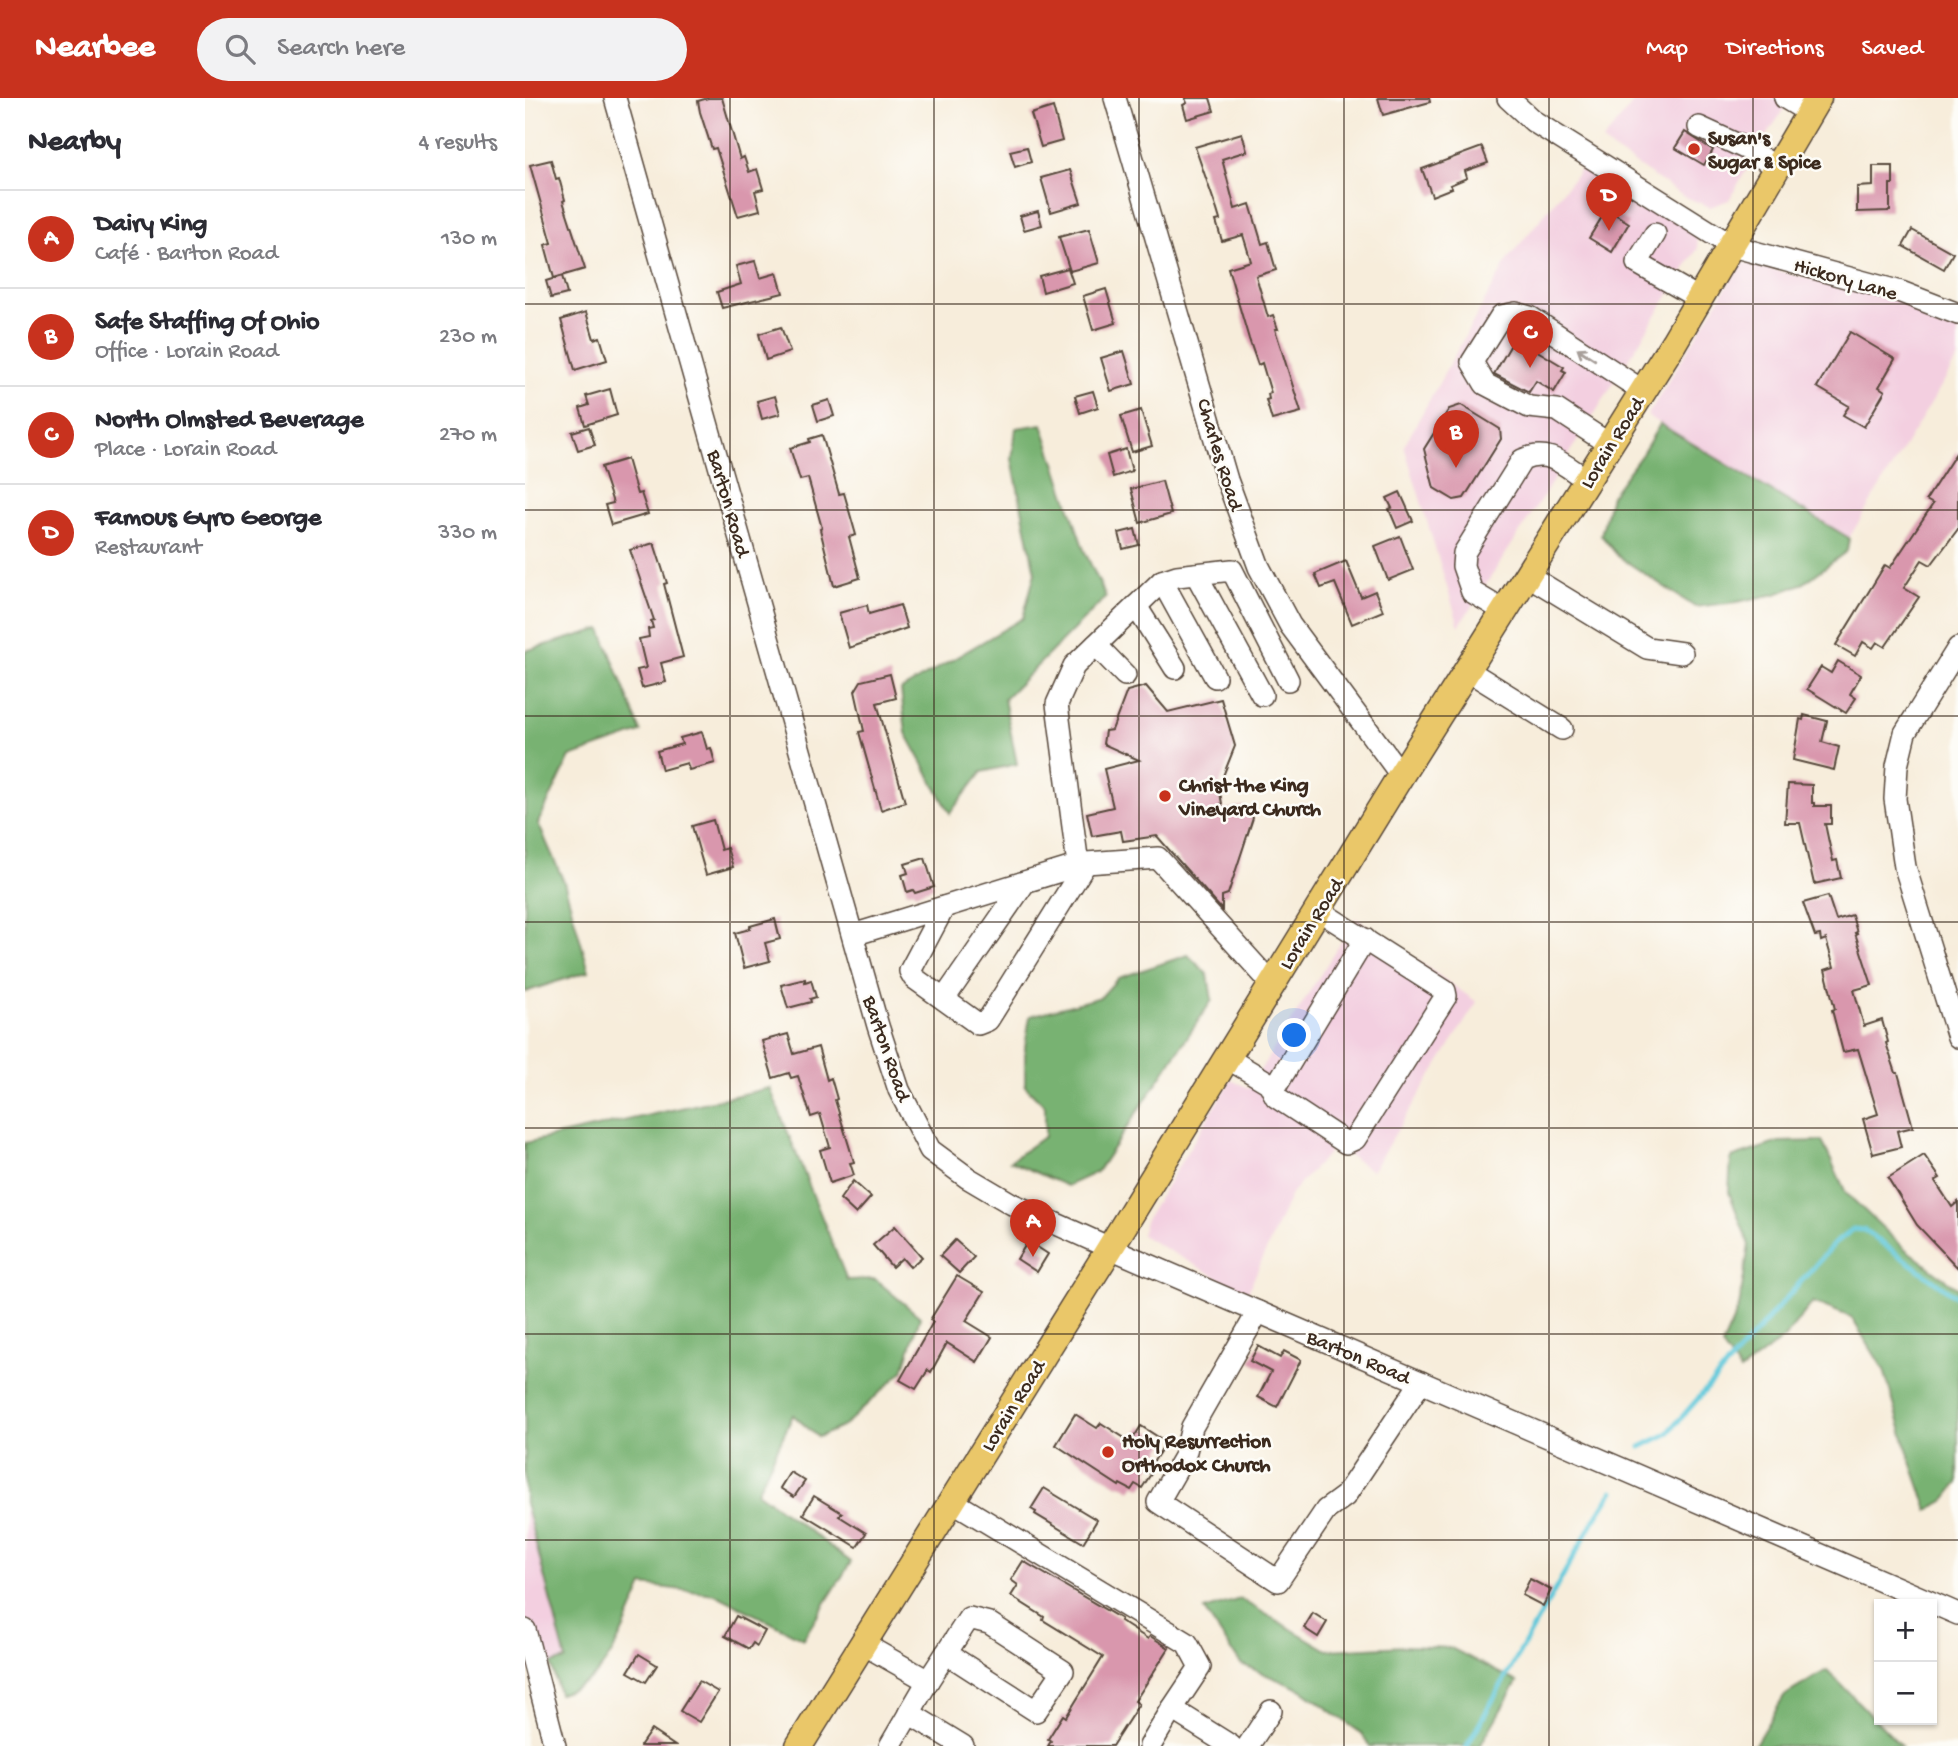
<!DOCTYPE html>
<html lang="en">
<head>
<meta charset="utf-8">
<style>
	body { margin:0; font-family:"Gochi Hand",sans-serif; background:#f2f2f3; color:#2b2b33 }
	.controls { position:absolute; right:21px; bottom:21px; display:grid; overflow:hidden; border-radius:0px; box-shadow:0 2px 5px #0004 }
	.controls button { width:63px; height:63px; display:grid; place-items:center; padding:0; border:0; border-bottom:2px solid #e1e1e2; background:#fff; color:#2b2b33; font:35px sans-serif }
	.you { position:absolute; left:770px; top:938px; width:24px; height:24px; margin:-18px; border:5px solid #fff; border-radius:50%; background:#1a73e8; box-shadow:0 0 0 10px #1a73e833 }
	.badge { display:grid; place-items:center; width:46px; height:46px; border-radius:50%; background:#c8321e; color:#fff; font-size:23px; font-weight:700 }
	.pin { position:absolute; translate:-50% -58px; filter:drop-shadow(0 2px 4px #0008) }
	.pin::after { content:''; position:absolute; top:37px; width:24px; height:21px; background:inherit; clip-path:polygon(0 0,100% 0,50% 100%) }
	.list { margin:0; padding:0; list-style:none }
	h2 { display:flex; justify-content:space-between; align-items:center; height:91px; margin:0; padding:0 28px; font-size:30px }
	h2 small { font-size:23px; font-weight:400; color:#7c7c81 }
	.list li { display:grid; grid-template-columns:46px 1fr auto; gap:21px; align-items:center; box-sizing:border-box; height:98px; padding:0 28px; border-top:2px solid #e1e1e2 }
	.list b { display:block; font-size:26px; white-space:nowrap }
	.list p { margin:0; font-size:23px; white-space:nowrap; color:#7c7c81 }
	.list em { font-size:23px; font-style:normal; color:#7c7c81 }
	.icon { flex:none; width:38px; height:38px; fill:none; stroke:currentColor; stroke-width:2; stroke-linecap:round; stroke-linejoin:round }
	.map { position:relative; flex:none; width:1433px; height:1648px; overflow:hidden }
	header { display:flex; align-items:center; gap:42px; box-sizing:border-box; height:98px; padding:0 35px; background:#c8321e; color:#fff }
	header strong { font-size:33px }
	nav { display:flex; gap:38px; margin-inline-start:auto; font-size:24px }
	.search { width:490px; height:63px; background:#f2f2f3; display:flex; align-items:center; gap:18px; box-sizing:border-box; padding:0 24px; border-radius:38px; color:#7c7c81; font-size:26px }
	main { display:flex }
	aside { flex:1; background:#fff }
	.map>svg:first-child { display:block }
	.built { fill:#f3cfe0 }
	.forest { fill:#78b272; stroke:#5a6e48; stroke-width:2 }
	.lines { fill:none; stroke-linecap:round; stroke-linejoin:round }
	.stream { stroke:#5fc8da; stroke-width:5 }
	.building { fill:#d997ad }
	.minor-casing { stroke:#57473a; stroke-width:24 }
	.major-casing { stroke:#57473a; stroke-width:29 }
	.minor { stroke:#fff; stroke-width:21 }
	.major { stroke:#eac769; stroke-width:26 }
	.oneway { stroke:#a79f9a }
	.grid { fill:none; stroke:#3b2a1e; stroke-width:2; stroke-opacity:0.55 }
	.poi-dot { fill:#c8321e; stroke:#fdfcf7; stroke-width:2.5 }
	.labels { text-anchor:middle; stroke-width:5; stroke-linejoin:round; paint-order:stroke }
	.poi-label { font-size:21px; font-weight:bold; fill:#3b2a1e; stroke:#fdfcf7; text-anchor:start }
	.street-label { font-size:21px; fill:#3b2a1e; stroke:#fdfcf7 }
</style>
</head>
<body>
<header>
<strong>Nearbee</strong>
<div class="search"><svg class="icon" aria-label="search" viewBox="0 0 24 24"><circle cx="10" cy="10" r="6"/><path d="M15 15l6 6"/></svg>Search here</div>
<nav><a>Map</a><a>Directions</a><a>Saved</a></nav>
</header>
<main>
<aside>
<h2>Nearby<small>4 results</small></h2>
<ul class="list">
<li><span class="badge">A</span><div><b>Dairy King</b><p>Café · Barton Road</p></div><em>130 m</em></li>
<li><span class="badge">B</span><div><b>Safe Staffing Of Ohio</b><p>Office · Lorain Road</p></div><em>230 m</em></li>
<li><span class="badge">C</span><div><b>North Olmsted Beverage</b><p>Place · Lorain Road</p></div><em>270 m</em></li>
<li><span class="badge">D</span><div><b>Famous Gyro George</b><p>Restaurant</p></div><em>330 m</em></li>
</ul>
</aside>
<div class="map">
<svg width="1433" height="1648" viewBox="0 0 1433 1648">
	<rect width="100%" height="100%" fill="#fdfcf7"/>
	<filter id="ink" filterUnits="userSpaceOnUse"><feTurbulence type="fractalNoise" baseFrequency=".0143" numOctaves="2"/><feDisplacementMap in="SourceGraphic" scale="14" xChannelSelector="R" yChannelSelector="G"/><feConvolveMatrix kernelMatrix="1 2 1 2 8 2 1 2 1" color-interpolation-filters="sRGB"/></filter>
	<filter id="wash" filterUnits="userSpaceOnUse"><feTurbulence type="fractalNoise" baseFrequency=".00686" numOctaves="4" result="noise"/><feDisplacementMap in="SourceGraphic" scale="28" xChannelSelector="R" yChannelSelector="G"/><feGaussianBlur stdDeviation="1.57" result="paint"/><feColorMatrix in="noise" values="0 0 0 0 0 0 0 0 0 0 0 0 0 0 0 0 0 1.4 0 .05"/><feComposite in="paint" operator="in"/></filter>
	<g filter="url(#wash)">
		<rect width="100%" height="100%" fill="#f7eddb"/>
		<g class="built">
			<polygon points="1112,0 1266,0 1235,48 1204,102 1185,109 1158,98 1077,44"/>
			<polygon points="1064,61 1171,136 1173,150 1017,400 934,528 879,348 983,161"/>
			<polygon points="1217,164 1370,202 1433,225 1433,260 1324,440 1122,318"/>
			<polygon points="831,820 952,904 847,1073 810,1048 767,1094 722,1196 616,1137 620,1123 706,982 724,990"/>
			<polygon points="0,1404 41,1563 0,1573"/>
		</g>
		<g class="forest">
			<polygon points="517,326 559,452 581,499 479,601 492,666 457,674 425,715 381,635 376,592 498,520 510,475 487,361 491,330"/>
			<polygon points="1135,326 1324,440 1322,453 1279,485 1251,496 1212,504 1170,509 1093,458 1076,437 1086,398 1117,356"/>
			<polygon points="76,531 116,634 45,659 13,725 39,784 64,873 0,894 0,553"/>
			<polygon points="663,857 683,877 687,902 572,1074 542,1088 485,1063 520,1038 520,1008 500,988 500,949 505,918 576,899 593,880"/>
			<path d="M245,990L322,1182L350,1181L395,1219L378,1273L319,1328L293,1339L268,1317L232,1394L326,1464L278,1541L190,1496L118,1487C105,1515 93,1552 72,1575C63,1586 46,1592 34,1596L26,1566L41,1562L0,1404V1045Z"/>
			<polygon points="1297,1043 1321,1095 1379,1150 1433,1191 1433,1385 1419,1403 1403,1412 1385,1361 1359,1272 1326,1219 1288,1204 1259,1240 1215,1273 1197,1248 1214,1209 1224,1147 1204,1094 1206,1060 1254,1044"/>
			<polygon points="715,1501 802,1552 881,1548 926,1550 992,1584 955,1648 845,1648 836,1635 777,1592 716,1566 679,1512"/>
			<polygon points="1302,1572 1376,1648 1229,1648 1259,1598"/>
		</g>
		<g class="lines">
			<g class="stream">
				<polyline points="1116,1349 1142,1336 1309,1146 1328,1131 1339,1132 1433,1200"/>
				<polyline points="942,1648 1067,1426 1088,1393"/>
			</g>
		</g>
		<g id="blocks">
			<g class="building">
				<polygon points="183,0 197,0 215,61 219,59 224,74 232,71 238,91 230,93 235,112 213,118 191,50 187,51 175,14 173,3"/>
				<polygon points="660,0 685,0 689,13 662,21 658,7 662,5"/>
				<polygon points="853,0 904,0 905,4 858,17"/>
				<polygon points="528,9 537,43 516,49 506,16"/>
				<polygon points="1160,34 1188,52 1179,67 1150,50"/>
				<polygon points="717,35 722,53 697,61 710,111 725,106 737,146 743,144 751,172 731,178 743,219 748,217 753,231 750,231 776,314 747,322 741,302 744,301 743,296 746,295 737,265 733,267 724,241 703,170 726,163 718,137 697,143 691,123 695,122 692,112 670,49"/>
				<polygon points="502,49 506,64 490,69 485,53"/>
				<polygon points="957,49 963,65 940,73 942,80 925,87 927,90 907,98 897,71"/>
				<polygon points="26,62 31,81 34,80 40,102 38,103 60,171 29,180 20,147 27,145 5,67"/>
				<polygon points="1348,68 1368,68 1368,86 1365,86 1365,113 1332,114 1332,89 1348,88"/>
				<polygon points="545,72 556,105 526,114 516,80"/>
				<polygon points="1082,111 1104,125 1087,154 1064,140"/>
				<polygon points="513,113 517,127 499,132 495,118"/>
				<polygon points="564,131 574,165 545,173 534,139"/>
				<polygon points="1387,132 1428,155 1419,171 1378,148"/>
				<polygon points="230,163 235,180 252,175 258,195 197,210 192,194 216,186 211,168"/>
				<polygon points="543,170 548,185 518,194 514,178"/>
				<polygon points="37,178 42,196 26,200 21,183"/>
				<polygon points="581,191 591,225 568,232 558,198"/>
				<polygon points="61,214 69,241 75,239 82,262 50,272 36,222"/>
				<polygon points="256,229 265,254 241,262 234,236"/>
				<polygon points="1325,234 1370,261 1354,289 1360,293 1339,329 1318,317 1324,308 1292,289"/>
				<polygon points="994,242 1039,269 1037,272 1041,274 1029,294 1011,283 1004,294 969,276 988,243 992,245"/>
				<polygon points="599,253 609,286 586,293 576,260"/>
				<polygon points="85,291 92,317 60,327 55,310 64,307 61,298"/>
				<polygon points="568,293 573,309 555,315 550,298"/>
				<polygon points="250,298 255,316 237,321 232,303"/>
				<polygon points="304,302 309,318 293,323 288,307"/>
				<polygon points="936,307 975,331 976,341 939,400 929,402 909,390 899,351 924,311"/>
				<polygon points="616,312 627,348 607,354 596,318"/>
				<polygon points="64,329 70,347 53,352 47,334"/>
				<polygon points="297,337 314,396 319,395 331,437 324,439 335,480 309,488 295,431 297,430 283,380 275,382 265,350 285,344 284,341"/>
				<polygon points="601,351 607,373 588,379 582,357"/>
				<polygon points="1433,352 1433,431 1406,467 1397,462 1379,490 1394,499 1360,549 1352,544 1348,550 1338,544 1330,558 1311,547 1360,467 1365,470 1408,406 1401,402"/>
				<polygon points="102,361 112,396 116,395 123,416 86,427 80,407 88,405 76,369"/>
				<polygon points="637,383 646,416 615,425 606,391"/>
				<polygon points="875,394 888,423 872,430 864,411 867,410 862,400"/>
				<polygon points="610,431 614,447 598,451 594,435"/>
				<polygon points="875,438 888,472 863,482 850,448"/>
				<polygon points="129,445 142,485 139,486 158,559 136,565 141,584 117,590 112,572 121,570 114,541 124,539 123,531 128,530 126,523 129,522 105,452"/>
				<polygon points="821,463 836,499 850,493 858,513 827,526 810,485 796,490 790,476"/>
				<polygon points="342,507 344,516 375,507 382,530 324,550 314,515"/>
				<polygon points="1313,563 1336,577 1325,596 1331,600 1321,615 1282,591 1296,569 1306,575"/>
				<polygon points="365,576 371,600 352,605 380,704 356,712 334,634 339,633 330,593 336,583"/>
				<polygon points="621,588 643,614 696,601 710,648 694,688 698,712 719,708 728,720 703,796 697,798 697,812 632,738 598,743 596,733 567,738 562,715 588,709 579,671 614,662 578,646 580,633 587,632 602,593"/>
				<polygon points="1279,617 1302,623 1297,644 1314,649 1309,672 1268,662 1275,621 1278,622"/>
				<polygon points="177,634 182,651 186,650 190,665 164,672 162,665 137,672 132,653 157,646 155,640"/>
				<polygon points="1263,686 1287,687 1287,705 1289,705 1289,708 1306,708 1306,726 1300,726 1308,763 1312,762 1316,780 1289,786 1275,725 1260,725"/>
				<polygon points="188,722 196,752 202,750 208,769 181,777 167,728"/>
				<polygon points="400,760 409,789 390,795 388,792 382,794 377,777 383,775 380,766"/>
				<polygon points="1303,798 1311,822 1327,817 1332,835 1330,835 1347,887 1329,892 1339,928 1357,922 1363,944 1361,945 1371,975 1373,975 1388,1029 1372,1033 1376,1049 1348,1056 1338,1021 1353,1016 1333,951 1318,954 1307,912 1310,911 1300,872 1309,869 1301,841 1296,843 1295,837 1290,838 1278,805"/>
				<polygon points="250,821 255,841 240,845 245,863 219,870 210,835 225,831 225,828"/>
				<polygon points="280,881 280,884 286,882 291,899 285,901 286,904 263,910 256,887"/>
				<polygon points="263,936 269,956 293,949 302,982 306,980 312,1001 310,1002 329,1064 325,1065 329,1077 305,1085 295,1052 305,1049 295,1016 286,1019 273,978 266,980 264,975 248,980 237,943"/>
				<polygon points="1399,1057 1415,1080 1410,1083 1427,1109 1433,1104 1433,1170 1392,1127 1363,1080"/>
				<polygon points="328,1083 346,1099 331,1116 315,1101"/>
				<polygon points="370,1128 397,1159 385,1169 377,1160 367,1169 348,1147"/>
				<polygon points="430,1142 449,1159 434,1175 415,1158"/>
				<polygon points="503,1143 523,1156 512,1174 492,1161"/>
				<polygon points="432,1178 459,1194 441,1223 467,1239 452,1264 422,1245 406,1274 403,1272 391,1291 375,1282 408,1224 405,1222"/>
				<polygon points="733,1248 755,1260 759,1253 776,1262 752,1309 733,1299 746,1274 725,1263"/>
				<polygon points="550,1316 572,1330 576,1325 606,1344 616,1328 641,1344 622,1374 626,1376 617,1390 610,1386 606,1392 595,1386 594,1388 531,1347"/>
				<polygon points="265,1374 280,1383 269,1399 255,1390"/>
				<polygon points="519,1390 572,1422 558,1445 510,1416 511,1414 506,1411"/>
				<polygon points="289,1398 317,1415 314,1418 341,1435 332,1449 278,1416"/>
				<polygon points="498,1463 596,1521 595,1523 623,1541 625,1538 644,1550 610,1603 614,1606 587,1648 523,1648 526,1643 523,1641 538,1617 541,1619 578,1559 518,1522 519,1519 486,1498 493,1487 486,1482"/>
				<polygon points="1005,1481 1026,1492 1018,1508 997,1497"/>
				<polygon points="788,1515 802,1524 793,1539 779,1530"/>
				<polygon points="211,1518 240,1533 232,1548 228,1545 224,1551 200,1538"/>
				<polygon points="114,1556 132,1567 121,1584 103,1574"/>
				<polygon points="174,1583 193,1594 174,1624 155,1613"/>
				<polygon points="126,1632 150,1648 115,1648"/>
			</g>
		</g>
	</g>
	<g filter="url(#ink)">
		<use href="#blocks" fill-opacity="0" stroke="#57473a" stroke-width="2"/>
		<g class="lines">
			<defs>
				<g id="minor">
					<polyline points="90,0 353,928 374,992 405,1052 443,1080 487,1106 585,1150 1433,1516"/>
					<polyline points="590,0 702,382 734,469 765,527 876,677"/>
					<polyline points="983,0 1008,23 1207,148 1376,194 1433,216"/>
					<polyline points="1260,0 1285,15"/>
					<polyline points="1174,29 1222,51 1253,70"/>
					<polyline points="1130,136 1112,165 1175,201"/>
					<polyline points="1084,346 1032,312 1004,309 960,286 947,264 976,218 991,215 1005,219 1118,293"/>
					<polyline points="671,476 737,597"/>
					<polyline points="1002,477 1122,550 1157,555"/>
					<polyline points="637,483 690,579"/>
					<polyline points="611,508 650,570"/>
					<path d="M979,513L947,494L938,468L939,455L997,362C1024,350 1039,367 1062,382"/>
					<polyline points="571,547 600,577"/>
					<polyline points="1433,550 1380,635 1372,668 1370,701 1380,769 1433,939"/>
					<polyline points="942,572 1037,631"/>
					<polyline points="553,767 532,606 549,568 637,483 652,478 707,472 763,582"/>
					<polyline points="419,809 385,873 389,880 453,926 463,922 561,765"/>
					<polyline points="328,837 561,765 633,760 747,886"/>
					<polyline points="419,901 500,784"/>
					<polyline points="702,960 744,985 751,999 821,1045 830,1041 921,898 920,893 793,812"/>
					<polyline points="748,993 840,841"/>
					<polyline points="733,1214 667,1329 660,1357 633,1404 753,1483 801,1412 820,1398 896,1284"/>
					<polyline points="427,1403 662,1545 675,1569 647,1611 706,1648"/>
					<polyline points="0,1532 30,1648"/>
					<polyline points="338,1546 403,1583 444,1520 464,1525 538,1573 511,1613 421,1555"/>
					<polyline points="384,1615 438,1648"/>
					<polyline points="365,1648 403,1583"/>
					<polyline points="625,1648 647,1611"/>
					<polyline points="723,1648 746,1613"/>
				</g>
				<polyline id="major" points="274,1648 577,1163 876,677 1149,244 1293,0"/>
			</defs>
			<use href="#minor" class="minor-casing"/>
			<use href="#major" class="major-casing"/>
			<use href="#minor" class="minor"/>
			<use href="#major" class="major"/>
		</g>
		<defs><path id="oneway-shaft" d="M-6 0H5M1.5-3L5.5 0L1.5 3" fill="none" stroke-width="1.6" stroke-linecap="round" stroke-linejoin="round" transform="scale(1.75)"/></defs>
		<use class="oneway" href="#oneway-shaft" transform="translate(1061 256) rotate(-147)"/>
	</g>
	<path class="grid" d="M205,0V1648M409,0V1648M614,0V1648M819,0V1648M1024,0V1648M1228,0V1648M0,206H1433M0,412H1433M0,618H1433M0,824H1433M0,1030H1433M0,1236H1433M0,1442H1433"/>
	<g class="poi-dot">
		<circle cx="1169" cy="51" r="7"/>
		<circle cx="640" cy="698" r="7"/>
		<circle cx="583" cy="1354" r="7"/>
	</g>
	<g class="labels">
		<g class="poi-label">
			<text x="1183" y="46">Susan's<tspan x="1183" dy="24">Sugar &amp; Spice</tspan></text>
			<text x="654" y="693">Christ the King<tspan x="654" dy="24">Vineyard Church</tspan></text>
			<text x="597" y="1349">Holy Resurrection<tspan x="597" dy="24">Orthodox Church</tspan></text>
		</g>
		<g class="street-label">
			<text transform="translate(1321 180) rotate(16)" y="7">Hickory Lane</text>
			<text transform="translate(1086 344) rotate(-58)" y="7">Lorain Road</text>
			<text transform="translate(696 356) rotate(73)" y="7">Charles Road</text>
			<text transform="translate(205 405) rotate(74)" y="7">Barton Road</text>
			<text transform="translate(785 825) rotate(-58)" y="7">Lorain Road</text>
			<text transform="translate(363 950) rotate(71)" y="7">Barton Road</text>
			<text transform="translate(834 1258) rotate(23)" y="7">Barton Road</text>
			<text transform="translate(487 1307) rotate(-58)" y="7">Lorain Road</text>
		</g>
	</g>
</svg>
<div class="controls">
<button>+</button>
<button>−</button>
</div>
<div class="you"></div>
<div class="pin badge" style="left:508px;top:1159px">A</div>
<div class="pin badge" style="left:931px;top:370px">B</div>
<div class="pin badge" style="left:1005px;top:270px">C</div>
<div class="pin badge" style="left:1084px;top:133px">D</div>
</div>
</main>
</body>
</html>
